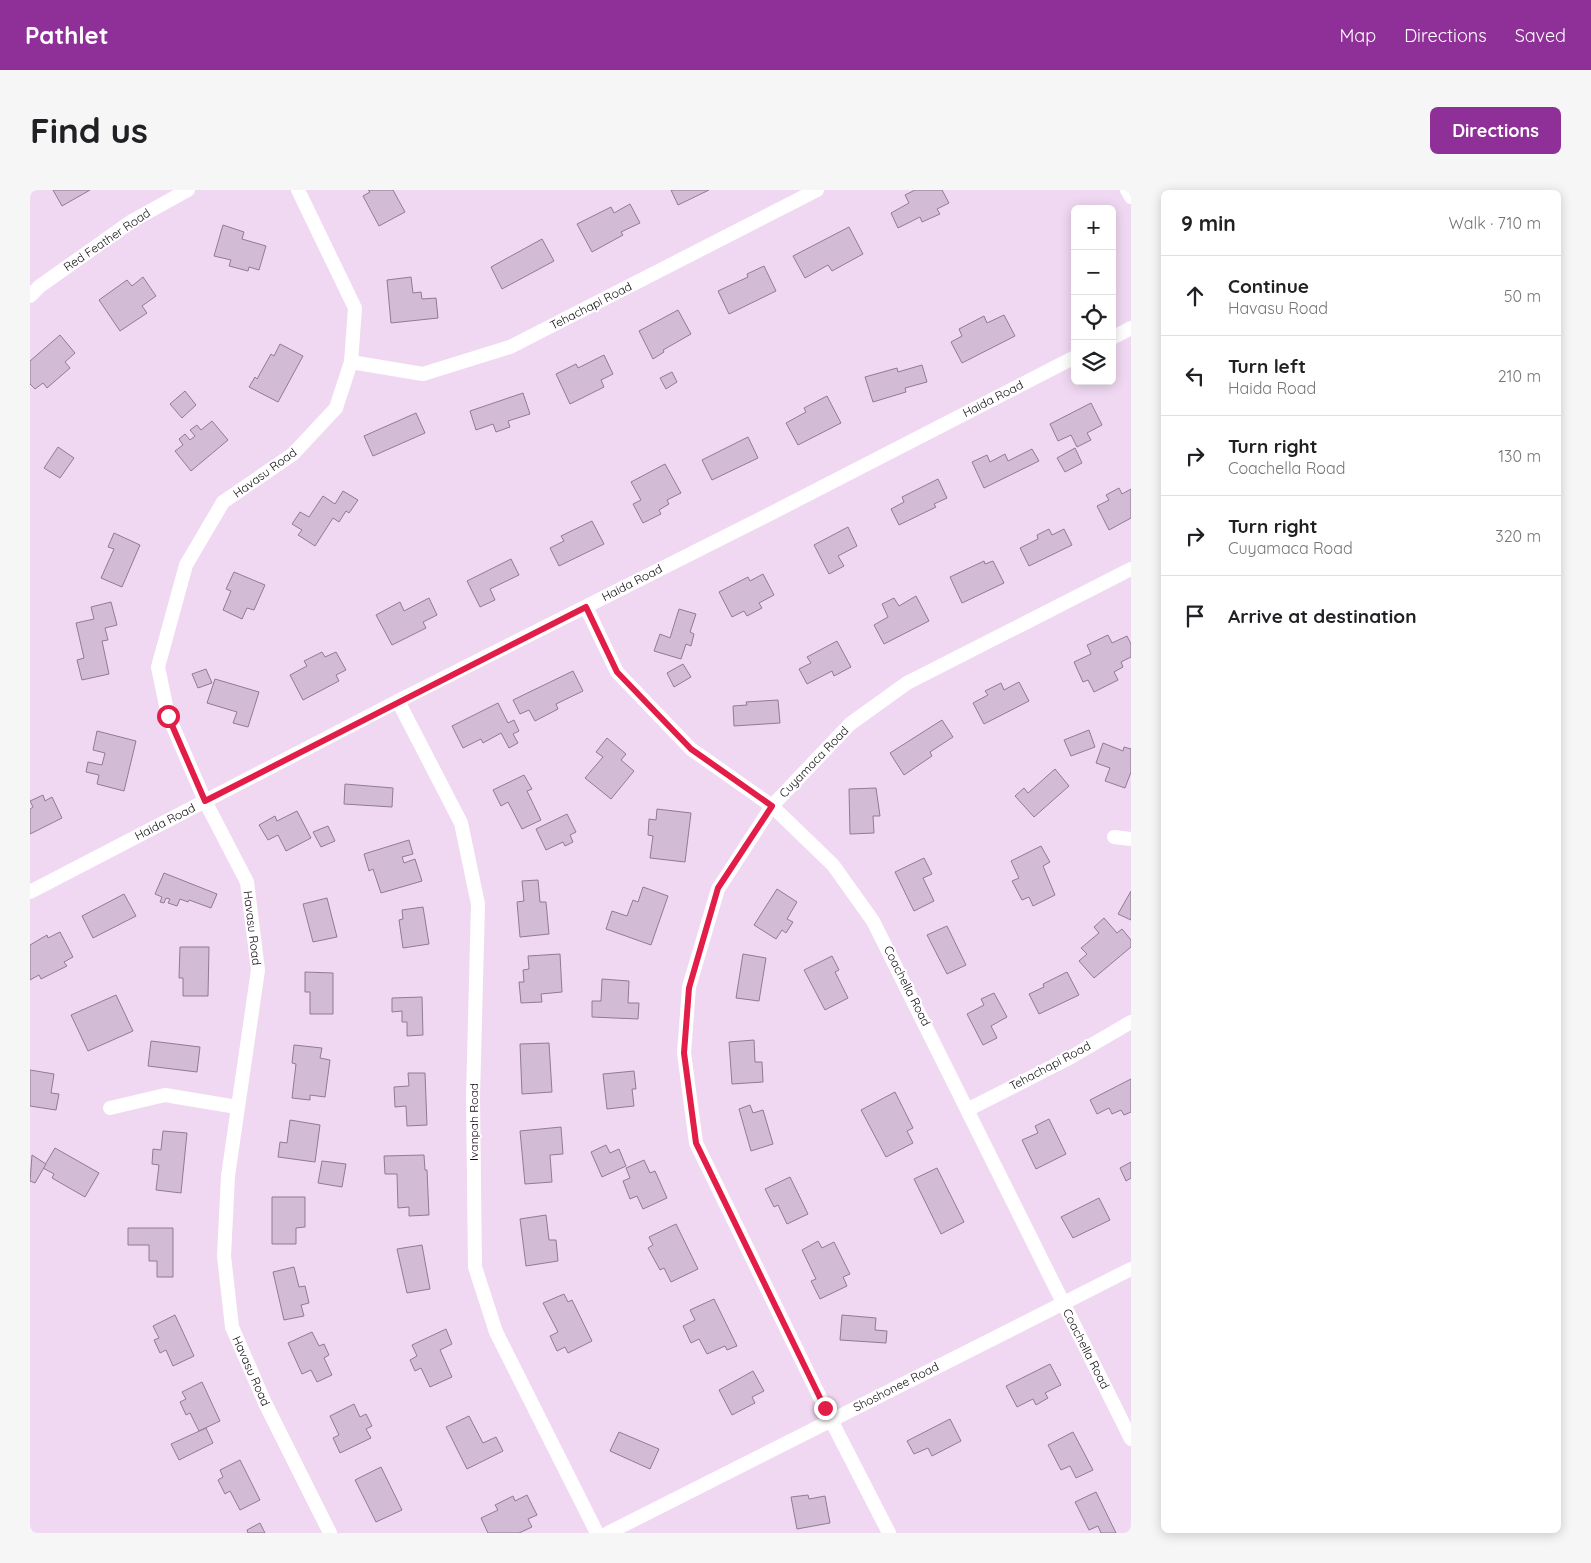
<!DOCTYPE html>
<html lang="en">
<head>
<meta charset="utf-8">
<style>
	body { margin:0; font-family:Quicksand,sans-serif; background:#f6f6f6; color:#202124 }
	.controls { position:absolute; right:15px; top:15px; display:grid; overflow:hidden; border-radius:8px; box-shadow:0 2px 12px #0003 }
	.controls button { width:45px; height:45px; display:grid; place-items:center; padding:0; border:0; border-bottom:1px solid #e0e0e0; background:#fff; color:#202124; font:25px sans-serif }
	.stop { position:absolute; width:15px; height:15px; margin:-11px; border:4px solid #e11d48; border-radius:50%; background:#fff }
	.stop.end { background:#e11d48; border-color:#fff; box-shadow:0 1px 5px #0008 }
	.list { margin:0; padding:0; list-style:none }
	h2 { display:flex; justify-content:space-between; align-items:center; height:65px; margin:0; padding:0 20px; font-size:21px }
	h2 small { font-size:16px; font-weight:400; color:#757577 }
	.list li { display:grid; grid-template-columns:32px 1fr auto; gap:15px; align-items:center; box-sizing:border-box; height:80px; padding:0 20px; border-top:1px solid #e0e0e0 }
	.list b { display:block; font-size:19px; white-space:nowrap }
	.list p { margin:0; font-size:16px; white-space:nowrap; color:#757577 }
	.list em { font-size:16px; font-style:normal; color:#757577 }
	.icon { flex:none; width:28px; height:28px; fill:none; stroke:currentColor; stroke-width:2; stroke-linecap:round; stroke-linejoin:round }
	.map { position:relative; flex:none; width:1101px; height:1343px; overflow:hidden; border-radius:8px }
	header { display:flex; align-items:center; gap:30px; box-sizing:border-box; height:70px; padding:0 25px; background:#8f3099; color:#fff }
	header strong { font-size:24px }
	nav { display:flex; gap:28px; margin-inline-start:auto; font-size:18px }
	.intro { display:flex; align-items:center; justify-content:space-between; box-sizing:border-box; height:120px; padding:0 30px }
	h1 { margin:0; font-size:35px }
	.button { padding:12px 22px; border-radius:8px; background:#8f3099; color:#fff; font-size:18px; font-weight:700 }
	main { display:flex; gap:30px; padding:0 30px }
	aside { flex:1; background:#fff; border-radius:8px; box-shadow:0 2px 12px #0003 }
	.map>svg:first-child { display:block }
	.building { fill:#d2bbd4; stroke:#917b92 }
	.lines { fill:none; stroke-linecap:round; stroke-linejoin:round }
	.minor { stroke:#fff; stroke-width:14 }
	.route { stroke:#e11d48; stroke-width:6 }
	.labels { text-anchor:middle; stroke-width:4; stroke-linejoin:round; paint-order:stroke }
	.street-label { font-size:12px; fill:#120a13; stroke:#fff }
</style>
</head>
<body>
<header>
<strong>Pathlet</strong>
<nav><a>Map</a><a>Directions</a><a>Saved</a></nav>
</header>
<div class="intro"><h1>Find us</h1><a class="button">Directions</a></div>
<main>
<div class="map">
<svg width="1101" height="1343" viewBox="0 0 1101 1343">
	<rect width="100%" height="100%" fill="#f0d8f2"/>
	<g class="building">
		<polygon points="23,0 60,0 32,16"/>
		<polygon points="338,0 363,0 375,22 349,36 333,6 340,2"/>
		<polygon points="641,0 679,0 648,15"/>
		<polygon points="885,0 912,0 919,13 907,19 910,24 892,32 890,27 868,38 861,23 879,13 875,5"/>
		<polygon points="600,14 610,33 591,42 593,45 562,62 547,34 581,17 584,23"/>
		<polygon points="193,35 214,42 212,49 236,56 229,80 219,77 218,81 199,76 201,70 184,66"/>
		<polygon points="819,37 833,64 802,81 798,75 775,88 763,66"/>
		<polygon points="512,49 524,71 472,99 461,77"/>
		<polygon points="734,76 746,101 699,124 688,101 718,87 717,84"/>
		<polygon points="113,87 126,106 112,116 117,123 90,141 69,110 97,90 102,96"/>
		<polygon points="381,87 383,103 391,102 392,109 406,108 408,128 361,133 357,90"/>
		<polygon points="648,120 661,144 633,160 634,162 623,169 609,141"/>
		<polygon points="974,125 985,146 932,173 921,152 932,146 929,139 954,126 957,133"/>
		<polygon points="30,145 45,163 35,172 40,178 17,198 13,193 5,199 0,194 0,171"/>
		<polygon points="250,154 273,166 248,212 219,197 225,187 227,189 241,164 244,166"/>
		<polygon points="574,165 583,184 571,190 574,197 540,214 526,184 546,174 548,178"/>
		<polygon points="892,175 897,192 875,198 876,202 843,212 835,187 867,178 868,182"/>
		<polygon points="642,182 647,192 636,199 630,188"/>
		<polygon points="155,201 166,215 152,228 140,214"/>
		<polygon points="493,203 500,224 478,231 480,237 466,242 463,234 446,240 440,221"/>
		<polygon points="797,206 811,233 768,255 756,233 776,222 774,218"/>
		<polygon points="1061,213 1072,235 1057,243 1061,250 1047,257 1041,245 1028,251 1020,234"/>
		<polygon points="386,223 395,243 343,266 334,246"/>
		<polygon points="182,231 198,250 161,281 145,261 153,255 149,249 155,244 160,250 165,246 160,240 167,235 171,240"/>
		<polygon points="718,247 728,268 682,290 672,270"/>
		<polygon points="28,257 44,268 30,288 14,278"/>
		<polygon points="1045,258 1052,273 1035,282 1027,268"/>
		<polygon points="1002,259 1009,271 954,298 942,272 957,265 960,272 975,264 978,271"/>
		<polygon points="635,274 651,303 637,310 639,314 629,320 631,324 613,333 603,314 611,310 601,292"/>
		<polygon points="908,289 917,308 904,314 906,317 869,335 861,319 874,312 872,307"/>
		<polygon points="1089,298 1092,304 1101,299 1101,328 1079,340 1067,316 1079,310 1076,305"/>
		<polygon points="313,301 328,310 319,323 316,321 309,332 303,328 285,356 268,345 272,340 262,334 270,322 279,327 293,306 305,314"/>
		<polygon points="562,331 574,354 529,376 520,358 534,351 531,346"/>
		<polygon points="818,337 827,356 808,366 814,376 799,384 784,355"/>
		<polygon points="1019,339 1022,345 1034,339 1042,355 999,376 990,358 1008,349 1007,345"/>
		<polygon points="84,343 110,355 92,397 71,388 84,359 78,357"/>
		<polygon points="481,369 489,385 460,399 465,410 450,417 437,391"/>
		<polygon points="954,371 955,374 963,371 974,393 932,413 920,387"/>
		<polygon points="204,382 235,395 224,420 217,418 212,429 193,420 201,401 196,399"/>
		<polygon points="733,384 744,405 729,413 732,418 717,426 714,421 702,427 689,402 718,387 720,391"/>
		<polygon points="886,406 899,431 854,454 844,435 858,427 852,414 864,408 869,416"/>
		<polygon points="399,408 407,425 393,432 396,438 362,455 346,425 370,412 374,421"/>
		<polygon points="81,412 87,435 75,438 78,450 72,451 79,484 52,490 47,470 54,468 46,433 64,429 61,417"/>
		<polygon points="649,419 666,424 660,442 664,444 661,456 656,454 651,469 624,461 630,444 640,448"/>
		<polygon points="1078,445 1082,453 1097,446 1101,454 1101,467 1091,472 1093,477 1084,482 1088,490 1064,502 1058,490 1053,492 1044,472 1061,464 1057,455"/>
		<polygon points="807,451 821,477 804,486 802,481 777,494 769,479 781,473 777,467"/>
		<polygon points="292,462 295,467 306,462 316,480 306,485 309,491 273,510 260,485 277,476 274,471"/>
		<polygon points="653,474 661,487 644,497 637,483"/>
		<polygon points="176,479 182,493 168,498 162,484"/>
		<polygon points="543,481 553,501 526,514 528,519 505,531 499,520 490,524 483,510"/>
		<polygon points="185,489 229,502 218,537 203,533 207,522 177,513"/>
		<polygon points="989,492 999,511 954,534 943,513 958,505 955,501 971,493 974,500"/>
		<polygon points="748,510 750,533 704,536 703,516 717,515 716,512"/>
		<polygon points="468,513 478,533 484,530 489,541 483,544 488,553 479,558 471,543 453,553 451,549 433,558 422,536"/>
		<polygon points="912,530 923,547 900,562 902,566 874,585 860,563"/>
		<polygon points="1059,540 1065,557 1041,566 1034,550"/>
		<polygon points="67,541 106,551 94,601 67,594 69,585 56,582 58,572 72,575 75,563 63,560"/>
		<polygon points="577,548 596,564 591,570 604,581 581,609 555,588 573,567 566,562"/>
		<polygon points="1073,553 1093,561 1094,557 1101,559 1101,582 1095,598 1075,591 1080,578 1066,573"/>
		<polygon points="1025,579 1039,596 1004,627 985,606 994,598 998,603"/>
		<polygon points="494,585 502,599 497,601 511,630 492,639 478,612 471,616 463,600"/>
		<polygon points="315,594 363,598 362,617 314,614"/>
		<polygon points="846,598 850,626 843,626 844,643 820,644 819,599"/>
		<polygon points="13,605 15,611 22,607 32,628 0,644 0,619 3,617 0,611"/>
		<polygon points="627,619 661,623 655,672 620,668 623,646 618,645 619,629 626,630"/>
		<polygon points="267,621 281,648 256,661 248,645 238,650 229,635 245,626 247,631"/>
		<polygon points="537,624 546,642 540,645 543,652 535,656 533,652 516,660 506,639"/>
		<polygon points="298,636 305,651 291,657 283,642"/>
		<polygon points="379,650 383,664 372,667 374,673 385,669 392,691 351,703 343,679 339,681 334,664"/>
		<polygon points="1011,656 1020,672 1013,676 1025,705 1003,716 999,707 992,710 982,691 989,688 981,671"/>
		<polygon points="894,668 902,684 893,688 904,711 884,721 865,682"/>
		<polygon points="134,683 187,704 181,718 159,710 158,712 150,709 147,716 138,713 140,709 136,708 134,713 130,712 132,707 125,704"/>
		<polygon points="508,690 510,712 516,712 519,744 490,747 487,712 494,711 492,691"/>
		<polygon points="613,697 638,706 621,755 576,739 582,721 597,726 603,710 608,712"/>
		<polygon points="747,699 767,712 757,729 763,732 756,743 752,740 746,749 724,735"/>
		<polygon points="1101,701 1101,730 1088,724"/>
		<polygon points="94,704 106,726 63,748 52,726"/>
		<polygon points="297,708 307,747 283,752 273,714"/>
		<polygon points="393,717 399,754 373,758 369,730 373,729 372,720"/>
		<polygon points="1074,728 1087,743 1092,739 1101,750 1101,757 1064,788 1049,771 1057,764 1051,758 1069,743 1064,737"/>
		<polygon points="917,736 936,775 917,784 897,745"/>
		<polygon points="30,742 43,767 34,772 37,776 11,789 9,785 0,790 0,755 17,745 18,748"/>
		<polygon points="150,757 179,757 178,806 153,806 153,788 149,788"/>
		<polygon points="530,764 532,802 511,804 512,812 491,813 489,792 494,792 493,780 499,779 498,766"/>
		<polygon points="713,764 736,768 729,811 706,808"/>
		<polygon points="802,766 809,780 805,782 818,808 795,820 774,780"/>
		<polygon points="275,782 303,783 303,824 280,824 280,802 275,802"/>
		<polygon points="1037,782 1049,805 1009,824 999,804 1014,797 1013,794"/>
		<polygon points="572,789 599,791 598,813 609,813 608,829 562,827 562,811 571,811"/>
		<polygon points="964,803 977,827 961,836 967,848 953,855 937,824 954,815 951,809"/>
		<polygon points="86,805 103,841 58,861 41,825"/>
		<polygon points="392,807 393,845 377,846 377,832 372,832 372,821 362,822 362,808"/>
		<polygon points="724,850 725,872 732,872 733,892 702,894 699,852"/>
		<polygon points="121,851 170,857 167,882 118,876"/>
		<polygon points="519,853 522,902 492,904 490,854"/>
		<polygon points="264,855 292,858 290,868 300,870 295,907 280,905 280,910 262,908 266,874 262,873"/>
		<polygon points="0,880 24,884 21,903 29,904 26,920 0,916"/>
		<polygon points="604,881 606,899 602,899 604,916 577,919 573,884"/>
		<polygon points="378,883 395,883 397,935 377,936 376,916 365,917 364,897 379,896"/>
		<polygon points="1101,889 1101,922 1094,925 1091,920 1082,924 1079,918 1067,924 1060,910"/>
		<polygon points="865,902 883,938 877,941 883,953 856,967 831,920"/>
		<polygon points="720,915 723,923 733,920 743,954 721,961 709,919"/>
		<polygon points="1019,929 1036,964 1006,979 992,950 1008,943 1005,936"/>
		<polygon points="260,930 290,935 285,972 248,967 250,952 257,953"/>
		<polygon points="531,937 533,964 520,965 522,992 495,994 490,941"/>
		<polygon points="133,941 157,943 151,1003 126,1000 129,975 122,974 123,959 131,960"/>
		<polygon points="576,955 580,963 589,959 596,976 572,987 561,962"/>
		<polygon points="25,958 69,983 55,1007 22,988 24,984 13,978"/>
		<polygon points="2,965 16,974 5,993 0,991"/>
		<polygon points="394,965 395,980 397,980 399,1025 379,1026 379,1017 368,1018 367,984 355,984 354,966"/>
		<polygon points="614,970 620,983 625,981 637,1008 613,1019 607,1006 600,1009 593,991 600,988 596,978"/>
		<polygon points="292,971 316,974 312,997 288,993"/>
		<polygon points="1101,972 1101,988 1096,991 1090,978"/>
		<polygon points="907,978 934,1032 911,1044 884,989"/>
		<polygon points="760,987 778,1024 757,1034 748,1015 744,1017 735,999"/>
		<polygon points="242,1007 275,1007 275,1037 266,1038 266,1054 242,1054"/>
		<polygon points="1069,1008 1080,1030 1043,1048 1031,1027"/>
		<polygon points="516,1025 519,1050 526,1050 528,1071 496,1076 490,1029"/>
		<polygon points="646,1034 668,1079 641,1092 634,1078 630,1080 618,1058 623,1055 619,1047"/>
		<polygon points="98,1038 143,1038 143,1087 127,1087 127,1071 119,1071 119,1055 98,1055"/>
		<polygon points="788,1051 792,1058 804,1052 820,1084 813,1087 817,1096 790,1109 781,1091 786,1089 772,1060"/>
		<polygon points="392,1055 400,1099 377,1103 367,1059"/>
		<polygon points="264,1077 269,1097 275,1096 279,1113 271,1115 274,1126 254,1130 243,1082"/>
		<polygon points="534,1104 538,1112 542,1110 562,1151 538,1163 535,1157 527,1161 520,1146 528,1142 513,1113"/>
		<polygon points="684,1109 707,1156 697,1160 695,1156 677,1164 669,1149 661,1153 653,1136 665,1130 660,1120"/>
		<polygon points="145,1125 164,1166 143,1176 136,1160 130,1163 124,1150 129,1148 123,1136"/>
		<polygon points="812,1125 846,1128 845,1140 857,1141 856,1153 810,1150"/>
		<polygon points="416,1139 422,1154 410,1160 422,1187 400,1197 391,1178 385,1181 380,1170 387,1166 382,1155"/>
		<polygon points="282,1142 289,1156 294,1154 299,1165 294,1168 302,1185 287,1192 281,1180 272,1184 258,1153"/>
		<polygon points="1020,1174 1031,1195 1015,1203 1018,1208 1006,1215 1003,1209 987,1217 976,1196"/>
		<polygon points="723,1181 734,1201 722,1207 725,1213 702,1225 689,1200"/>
		<polygon points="172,1192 190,1231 169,1241 160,1223 156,1225 150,1212 156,1209 152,1202"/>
		<polygon points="324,1214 330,1227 336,1224 342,1236 336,1239 341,1248 310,1263 303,1248 309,1245 300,1226"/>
		<polygon points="439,1226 453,1253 466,1247 473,1261 437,1279 416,1237"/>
		<polygon points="920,1229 931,1251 902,1266 898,1258 884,1264 877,1251"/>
		<polygon points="176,1238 183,1253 149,1270 141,1254"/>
		<polygon points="589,1242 629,1259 620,1279 580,1261"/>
		<polygon points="1043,1242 1063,1280 1046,1288 1040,1276 1031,1280 1018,1255"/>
		<polygon points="210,1270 230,1310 210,1320 200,1301 195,1304 188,1290 193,1287 190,1280"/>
		<polygon points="351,1277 372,1320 346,1332 325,1290"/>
		<polygon points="1066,1302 1086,1343 1071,1343 1068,1336 1059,1340 1045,1312"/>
		<polygon points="497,1305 507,1325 498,1329 502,1337 489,1343 458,1343 451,1328 468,1320 465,1315 483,1306 485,1311"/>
		<polygon points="778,1305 779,1309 795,1306 800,1333 767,1339 761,1307"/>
		<polygon points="230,1333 235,1343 218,1343 217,1340"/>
	</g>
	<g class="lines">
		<g class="minor">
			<polyline points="268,0 325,118 321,172 306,218 263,264 193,312 156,375 128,477 138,525 175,611 217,692 228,780 198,986 194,1066 202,1137 235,1213 300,1343"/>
			<polyline points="1097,0 1101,7"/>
			<polyline points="0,106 10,96 102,31 158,0"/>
			<polyline points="1082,148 1101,138"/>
			<polyline points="321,172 393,184 480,157 787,0"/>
			<polyline points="556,417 587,482 661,559 742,616 803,675 843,731 1101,1249"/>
			<polyline points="368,511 431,633 448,714 443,907 445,1077 466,1142 567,1343"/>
			<polyline points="1084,647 1101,649"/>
			<polyline points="0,702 368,511 734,327 1045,167"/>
			<polyline points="80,918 135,905 207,917"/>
			<polyline points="939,919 1041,867 1101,832"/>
			<polyline points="578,1343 1101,1079"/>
			<polyline points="859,1343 801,1230 666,953 654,863 659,797 688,699 742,616 820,534 877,493 1101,379"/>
		</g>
	</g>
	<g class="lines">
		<polyline class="route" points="138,526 175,611 556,417 587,482 661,559 742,616 688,698 659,798 654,863 666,953 795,1218"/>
	</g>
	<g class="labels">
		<g class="street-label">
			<text transform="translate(77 50) rotate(-34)" y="4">Red Feather Road</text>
			<text transform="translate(561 116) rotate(-27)" y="4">Tehachapi Road</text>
			<text transform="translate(963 209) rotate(-27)" y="4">Haida Road</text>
			<text transform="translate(235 283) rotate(-36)" y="4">Havasu Road</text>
			<text transform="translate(602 393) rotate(-27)" y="4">Haida Road</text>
			<text transform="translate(784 572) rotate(-46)" y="4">Cuyamaca Road</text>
			<text transform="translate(135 632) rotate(-27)" y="4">Haida Road</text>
			<text transform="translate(222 738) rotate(83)" y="4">Havasu Road</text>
			<text transform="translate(877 796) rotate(63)" y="4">Coachella Road</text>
			<text transform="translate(1020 876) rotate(-28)" y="4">Tehachapi Road</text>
			<text transform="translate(444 932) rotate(-90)" y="4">Ivanpah Road</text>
			<text transform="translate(1056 1159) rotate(63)" y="4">Coachella Road</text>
			<text transform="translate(221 1181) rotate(66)" y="4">Havasu Road</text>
			<text transform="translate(866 1197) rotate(-27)" y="4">Shoshonee Road</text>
		</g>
	</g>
</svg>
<div class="controls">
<button>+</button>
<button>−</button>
<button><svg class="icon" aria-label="locate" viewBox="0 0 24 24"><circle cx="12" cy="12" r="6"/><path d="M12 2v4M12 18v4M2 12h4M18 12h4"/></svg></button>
<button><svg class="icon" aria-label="layers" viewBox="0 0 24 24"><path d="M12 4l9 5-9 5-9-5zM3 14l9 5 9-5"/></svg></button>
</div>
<div class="stop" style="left:138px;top:526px"></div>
<div class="stop end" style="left:795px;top:1218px"></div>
</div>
<aside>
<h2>9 min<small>Walk · 710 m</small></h2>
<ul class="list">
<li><svg class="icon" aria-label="ahead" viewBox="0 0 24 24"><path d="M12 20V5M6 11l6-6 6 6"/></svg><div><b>Continue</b><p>Havasu Road</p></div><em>50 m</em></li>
<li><svg class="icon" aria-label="left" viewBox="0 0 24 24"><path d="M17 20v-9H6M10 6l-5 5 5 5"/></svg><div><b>Turn left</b><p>Haida Road</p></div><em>210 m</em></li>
<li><svg class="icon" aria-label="right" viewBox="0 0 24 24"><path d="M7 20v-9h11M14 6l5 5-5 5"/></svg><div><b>Turn right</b><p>Coachella Road</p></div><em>130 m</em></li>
<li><svg class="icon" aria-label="right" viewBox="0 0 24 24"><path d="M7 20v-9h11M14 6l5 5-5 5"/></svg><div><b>Turn right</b><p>Cuyamaca Road</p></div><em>320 m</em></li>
<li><svg class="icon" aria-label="arrive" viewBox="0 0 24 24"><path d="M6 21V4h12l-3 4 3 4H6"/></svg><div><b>Arrive at destination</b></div></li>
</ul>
</aside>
</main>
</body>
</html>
